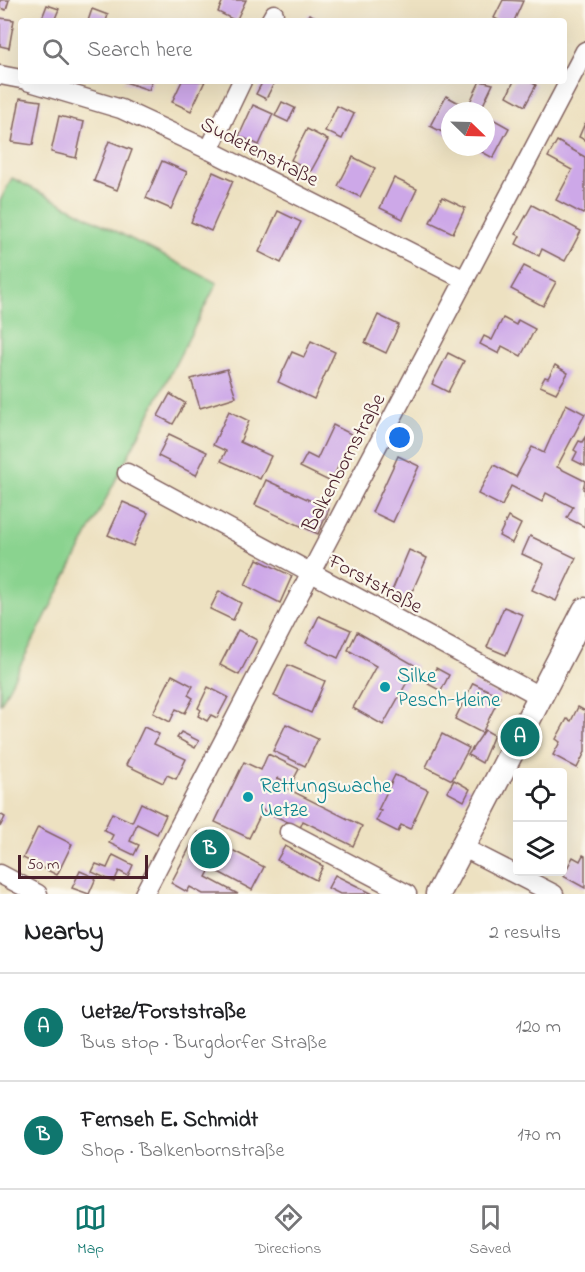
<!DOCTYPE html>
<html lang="en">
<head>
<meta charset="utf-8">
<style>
	body { margin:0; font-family:"Indie Flower",sans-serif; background:#f6f6f6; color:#202124 }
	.controls { position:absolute; right:18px; bottom:18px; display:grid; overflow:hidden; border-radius:6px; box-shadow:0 6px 24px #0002 }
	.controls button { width:54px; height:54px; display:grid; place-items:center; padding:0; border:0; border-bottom:2px solid #e0e0e0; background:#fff; color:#202124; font:30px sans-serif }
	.compass { position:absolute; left:441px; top:102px; width:54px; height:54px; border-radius:50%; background:#fff; box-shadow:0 6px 24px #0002; rotate:113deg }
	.scale { position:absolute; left:18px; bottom:15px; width:130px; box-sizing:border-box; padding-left:6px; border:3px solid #4a1f2b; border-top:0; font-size:16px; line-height:21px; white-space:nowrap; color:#4a1f2b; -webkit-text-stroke:4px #fbf7ec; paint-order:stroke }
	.you { position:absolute; left:400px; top:438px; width:21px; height:21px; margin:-15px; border:4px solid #fff; border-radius:50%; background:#1a73e8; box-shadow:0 0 0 9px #1a73e833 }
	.badge { display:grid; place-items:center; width:39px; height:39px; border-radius:50%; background:#0f766e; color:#fff; font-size:20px; font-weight:700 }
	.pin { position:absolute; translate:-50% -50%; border:3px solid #fff; box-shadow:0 2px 6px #0006 }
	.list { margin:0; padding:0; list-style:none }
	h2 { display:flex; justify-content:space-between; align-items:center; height:78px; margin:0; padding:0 24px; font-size:26px }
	h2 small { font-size:20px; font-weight:400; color:#757577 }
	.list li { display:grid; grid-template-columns:39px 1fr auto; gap:18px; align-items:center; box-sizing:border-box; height:108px; padding:0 24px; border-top:2px solid #e0e0e0 }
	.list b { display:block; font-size:22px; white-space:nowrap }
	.list p { margin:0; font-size:20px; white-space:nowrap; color:#757577 }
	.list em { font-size:20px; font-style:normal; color:#757577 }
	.icon { flex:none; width:33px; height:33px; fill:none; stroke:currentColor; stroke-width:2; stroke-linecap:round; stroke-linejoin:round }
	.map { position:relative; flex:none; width:585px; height:894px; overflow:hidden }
	.search { position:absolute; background:#fff; box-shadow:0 6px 24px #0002; left:18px; right:18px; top:18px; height:66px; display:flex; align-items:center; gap:15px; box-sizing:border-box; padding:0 21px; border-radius:6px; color:#757577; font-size:22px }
	.sheet { height:294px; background:#fff }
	nav { display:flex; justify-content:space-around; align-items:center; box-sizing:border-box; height:84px; border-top:2px solid #e0e0e0; background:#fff; font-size:16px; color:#757577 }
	nav a { display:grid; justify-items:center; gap:3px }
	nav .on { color:#0f766e }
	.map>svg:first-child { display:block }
	.green { fill:#8ad38f; stroke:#6a795d; stroke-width:1.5 }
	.building { fill:#cda8e8 }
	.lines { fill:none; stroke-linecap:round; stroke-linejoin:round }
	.minor-casing { stroke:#836360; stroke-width:21 }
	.major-casing { stroke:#836360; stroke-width:27 }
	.minor { stroke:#fff; stroke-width:18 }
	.major { stroke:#fff; stroke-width:24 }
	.culture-dot { fill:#0f9aa8; stroke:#fbf7ec; stroke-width:2 }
	.labels { text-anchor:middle; stroke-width:4.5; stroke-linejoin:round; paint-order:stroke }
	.street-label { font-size:21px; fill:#4a1f2b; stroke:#fbf7ec }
	.culture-label { font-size:21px; fill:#0d838f; stroke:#fbf7ec; text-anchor:start }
</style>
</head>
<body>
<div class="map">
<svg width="585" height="894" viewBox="0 0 585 894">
	<rect width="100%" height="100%" fill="#fbf7ec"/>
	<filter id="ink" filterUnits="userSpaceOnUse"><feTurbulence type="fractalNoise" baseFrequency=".0167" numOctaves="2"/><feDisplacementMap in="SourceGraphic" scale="12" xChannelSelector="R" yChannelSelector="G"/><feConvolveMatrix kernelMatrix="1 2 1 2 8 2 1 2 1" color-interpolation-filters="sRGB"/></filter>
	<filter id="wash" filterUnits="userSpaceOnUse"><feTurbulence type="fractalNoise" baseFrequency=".008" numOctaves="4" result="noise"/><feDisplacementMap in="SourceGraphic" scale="24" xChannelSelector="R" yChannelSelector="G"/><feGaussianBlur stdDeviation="1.35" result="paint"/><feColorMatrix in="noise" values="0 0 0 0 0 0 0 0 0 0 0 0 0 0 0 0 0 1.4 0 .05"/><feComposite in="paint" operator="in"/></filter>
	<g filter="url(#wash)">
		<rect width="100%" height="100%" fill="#ede1c1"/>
		<polygon class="green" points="12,178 217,283 0,705 0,201"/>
		<g id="blocks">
			<g class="building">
				<polygon points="0,0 9,0 6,10 0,8"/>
				<polygon points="223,0 246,0 236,21 218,12"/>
				<polygon points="503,0 523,1 514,21 500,21 494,18"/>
				<polygon points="47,5 59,9 54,21 42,18"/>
				<polygon points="92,9 108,15 106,21 88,21"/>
				<polygon points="309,14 324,21 305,21"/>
				<polygon points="0,18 14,20 9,48 0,46"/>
				<polygon points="122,81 152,81 149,90"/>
				<polygon points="182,81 205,81 191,111 172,102"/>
				<polygon points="263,81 275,81 266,99 256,94"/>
				<polygon points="480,81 493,84 481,109 469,104"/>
				<polygon points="514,81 529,81 536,85 525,106 507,96"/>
				<polygon points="446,96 474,111 450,111 450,136 430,126"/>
				<polygon points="20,98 41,101 33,145 12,142"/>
				<polygon points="282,102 295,108 288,122 275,116"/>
				<polygon points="253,105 273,114 259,145 239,136"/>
				<polygon points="337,106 354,114 342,139 325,131"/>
				<polygon points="59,116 84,122 76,158 51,152"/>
				<polygon points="491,118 509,128 493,158 473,147 486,147 486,127"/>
				<polygon points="585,123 585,140 579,137"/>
				<polygon points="307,129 328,140 311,171 291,160"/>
				<polygon points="109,141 132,150 117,190 94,181"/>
				<polygon points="557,141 585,157 585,211 583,214 556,200 572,170 548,157"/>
				<polygon points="353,157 375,168 360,197 338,186"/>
				<polygon points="162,161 187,172 171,209 146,198"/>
				<polygon points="213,172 233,181 211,231 191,222"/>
				<polygon points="394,178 417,189 403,219 380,208"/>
				<polygon points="442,197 465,208 453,233 430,222"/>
				<polygon points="532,205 581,231 565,261 542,249 539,256 516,244 520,236 516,234"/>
				<polygon points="278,211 301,222 281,263 259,252"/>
				<polygon points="524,266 556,282 543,306 511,289"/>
				<polygon points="378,315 399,325 386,353 365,343"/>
				<polygon points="503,318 516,325 518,320 535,329 521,356 502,346 499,354 480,344 484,336 492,340"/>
				<polygon points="311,341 335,352 314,399 278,382 292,352 304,357"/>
				<polygon points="448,353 464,361 448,392 432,384"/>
				<polygon points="555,365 568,373 556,393 540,386 545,377 548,378"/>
				<polygon points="227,369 236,397 200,408 191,379"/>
				<polygon points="170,394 185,403 173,424 158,416"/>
				<polygon points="566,404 585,414 557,467 585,481 583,489 585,490 585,527 567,518 573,507 546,493 542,502 511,486 502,506 478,494 494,465 516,477 532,447 544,453"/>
				<polygon points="229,411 249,421 240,442 271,456 260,479 221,461 226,451 213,445"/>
				<polygon points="333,425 353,435 331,482 300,467 307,454 317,459"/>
				<polygon points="169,434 207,452 196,475 158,456"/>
				<polygon points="585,437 585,466 573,460 577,452 574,450 579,441 582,442"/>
				<polygon points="398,456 419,466 393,522 372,512"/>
				<polygon points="266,480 329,509 318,534 255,505"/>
				<polygon points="123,502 148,513 133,546 108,535"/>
				<polygon points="508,517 521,524 512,543 499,536"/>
				<polygon points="530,536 576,558 556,601 532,590 544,564 522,554"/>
				<polygon points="409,550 427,558 408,601 391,593"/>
				<polygon points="257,559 292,576 280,603 245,585"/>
				<polygon points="219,591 241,603 233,620 210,609"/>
				<polygon points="504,607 523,615 506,655 487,647"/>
				<polygon points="319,616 351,630 338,658 306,643"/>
				<polygon points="238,630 257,640 239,675 220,665"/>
				<polygon points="357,632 416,666 383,725 353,708 376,666 348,650"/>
				<polygon points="288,665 325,681 311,713 274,696"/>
				<polygon points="436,668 449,675 441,691 428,684"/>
				<polygon points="172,675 193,686 188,695 193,698 185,713 176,709 170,722 153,713"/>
				<polygon points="473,683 500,696 482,733 455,719"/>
				<polygon points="208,687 228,697 217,718 211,715 207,721 198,716 201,710 198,708"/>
				<polygon points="578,707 585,711 585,752 577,768 553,755 560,742 556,739 567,719 571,721"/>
				<polygon points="286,724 318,739 305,766 273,751"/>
				<polygon points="144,727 159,734 154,744 186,759 176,779 167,775 163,783 126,765"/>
				<polygon points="485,730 494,735 482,763 468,755"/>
				<polygon points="181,732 199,741 195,748 177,738"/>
				<polygon points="442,734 469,748 452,780 426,767"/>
				<polygon points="268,754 299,769 291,784 278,778 276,783 362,826 353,846 303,821 300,828 263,810 249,838 215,822 244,762 261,770"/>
				<polygon points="395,775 428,790 410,829 401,825 398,832 376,821 381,811 378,810"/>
				<polygon points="454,780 470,789 464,801 447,792"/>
				<polygon points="141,803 166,815 157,834 137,824 130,841 139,845 134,855 109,843 113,835 104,830 112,813 132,822"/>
				<polygon points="0,814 5,817 0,827"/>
				<polygon points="38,827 72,844 57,875 23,858"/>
				<polygon points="198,832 264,867 252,890 211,868 206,877 238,894 203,894 190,887 187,892 171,883"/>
				<polygon points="285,846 323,866 316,880 277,860"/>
				<polygon points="113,855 133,865 128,876 119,871 114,882 92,872 96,864 107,868"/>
				<polygon points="583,855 585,856 585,888 563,876 573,857 580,861"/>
				<polygon points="80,871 96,878 89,894 72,888"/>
				<polygon points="335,875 373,894 340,894 328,888"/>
			</g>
		</g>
	</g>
	<g filter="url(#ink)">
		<use href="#blocks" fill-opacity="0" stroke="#836360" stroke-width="1.5"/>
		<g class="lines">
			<defs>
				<g id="minor">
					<polyline points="270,21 274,14"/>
					<polyline points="0,75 21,79"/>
					<polyline points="27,81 121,109 209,150 465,280"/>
					<polyline points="209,150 242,81"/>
					<polyline points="127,473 541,697"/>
					<polyline points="289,832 407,894"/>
					<polyline points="462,847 554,894"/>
					<polyline points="0,874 38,894"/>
					<polyline points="144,894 310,574 585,51"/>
				</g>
				<polyline id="major" points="438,894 585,610"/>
			</defs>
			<use href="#minor" class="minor-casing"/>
			<use href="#major" class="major-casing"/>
			<use href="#minor" class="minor"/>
			<use href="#major" class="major"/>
		</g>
	</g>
	<g class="culture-dot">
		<circle cx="385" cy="687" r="6"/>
		<circle cx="248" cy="797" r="6"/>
	</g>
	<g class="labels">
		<g class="street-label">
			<text transform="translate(260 151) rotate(27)" y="7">Sudetenstraße</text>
			<text transform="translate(343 462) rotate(-62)" y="7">Balkenbornstraße</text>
			<text transform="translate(376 583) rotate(28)" y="7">Forststraße</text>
		</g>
		<g class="culture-label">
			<text x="397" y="682">Silke<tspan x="397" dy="24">Pesch-Heine</tspan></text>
			<text x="260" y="792">Rettungswache<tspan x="260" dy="24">Uetze</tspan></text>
		</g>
	</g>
</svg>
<div class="controls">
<button><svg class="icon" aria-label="locate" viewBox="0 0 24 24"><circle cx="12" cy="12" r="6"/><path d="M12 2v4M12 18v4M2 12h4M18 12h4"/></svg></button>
<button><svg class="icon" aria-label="layers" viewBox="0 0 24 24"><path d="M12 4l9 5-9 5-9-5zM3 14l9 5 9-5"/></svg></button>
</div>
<svg class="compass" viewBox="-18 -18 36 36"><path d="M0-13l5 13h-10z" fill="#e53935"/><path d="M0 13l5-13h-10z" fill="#757577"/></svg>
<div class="scale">50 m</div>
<div class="you"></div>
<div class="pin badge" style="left:520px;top:737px">A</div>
<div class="pin badge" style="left:210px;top:849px">B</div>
<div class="search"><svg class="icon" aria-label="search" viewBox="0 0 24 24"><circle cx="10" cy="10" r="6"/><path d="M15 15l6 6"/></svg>Search here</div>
</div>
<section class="sheet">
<h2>Nearby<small>2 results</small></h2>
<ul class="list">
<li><span class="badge">A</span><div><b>Uetze/Forststraße</b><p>Bus stop · Burgdorfer Straße</p></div><em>120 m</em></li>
<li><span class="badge">B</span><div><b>Fernseh E. Schmidt</b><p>Shop · Balkenbornstraße</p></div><em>170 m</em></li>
</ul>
</section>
<nav>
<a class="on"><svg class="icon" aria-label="map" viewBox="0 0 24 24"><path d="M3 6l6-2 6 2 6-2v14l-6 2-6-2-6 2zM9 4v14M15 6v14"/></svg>Map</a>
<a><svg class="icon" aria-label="directions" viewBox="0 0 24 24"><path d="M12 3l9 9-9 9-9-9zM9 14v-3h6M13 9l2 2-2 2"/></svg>Directions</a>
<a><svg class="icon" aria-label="saved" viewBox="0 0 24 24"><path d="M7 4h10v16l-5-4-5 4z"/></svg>Saved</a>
</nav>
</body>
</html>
